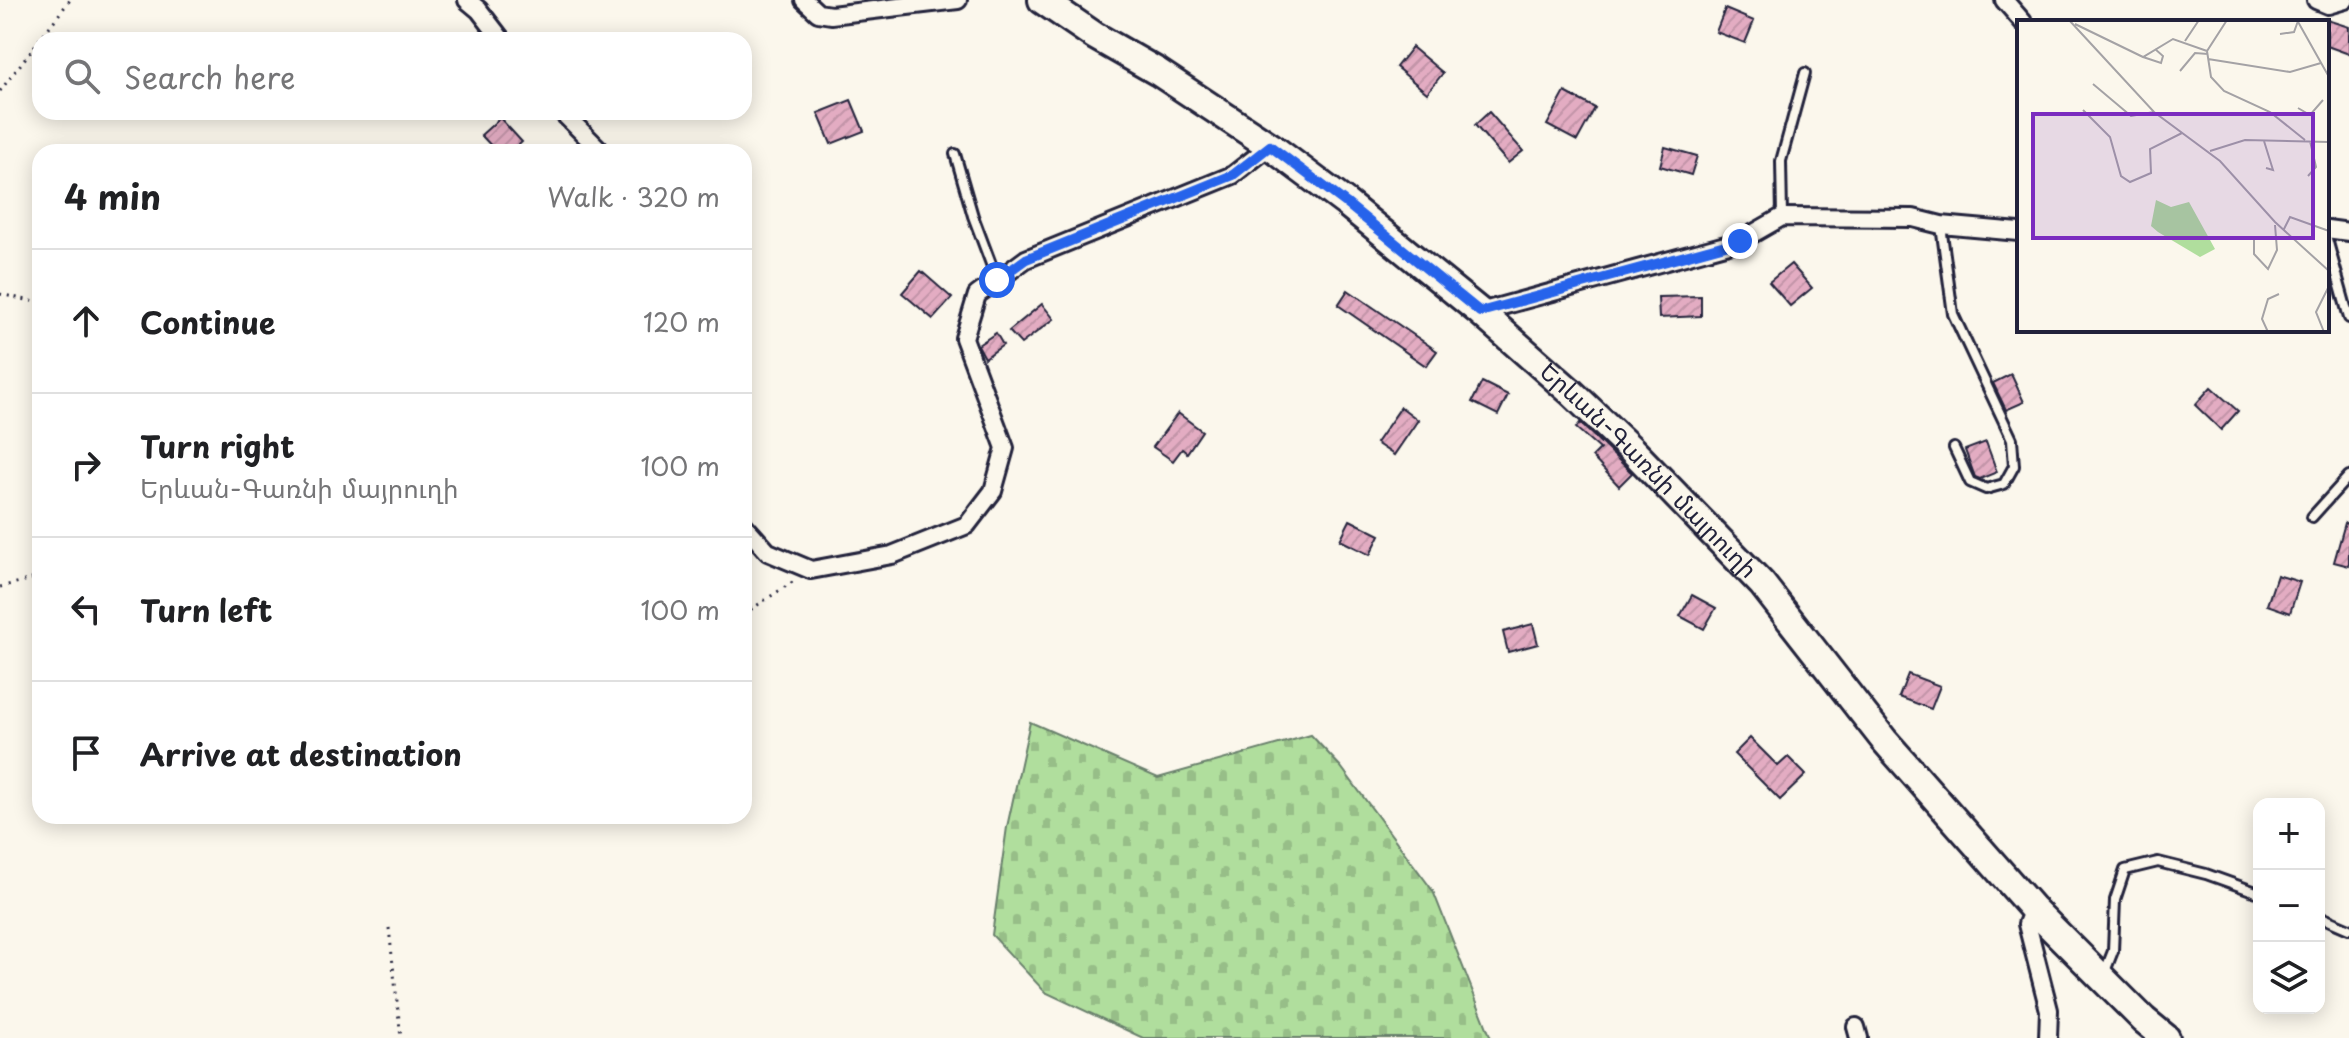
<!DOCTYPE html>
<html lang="en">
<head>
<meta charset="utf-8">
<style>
	body { margin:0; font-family:"Playpen Sans","Noto Sans Armenian",sans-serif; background:#f6f6f6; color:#202124 }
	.controls { position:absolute; right:24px; bottom:24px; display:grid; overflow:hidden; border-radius:16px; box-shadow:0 4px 20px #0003 }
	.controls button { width:72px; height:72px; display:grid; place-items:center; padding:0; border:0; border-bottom:2px solid #e0e0e0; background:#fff; color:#202124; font:40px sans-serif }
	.stop { position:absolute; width:24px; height:24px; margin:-18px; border:6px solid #2563eb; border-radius:50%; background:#fff }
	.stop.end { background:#2563eb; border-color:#fff; box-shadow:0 2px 8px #0008 }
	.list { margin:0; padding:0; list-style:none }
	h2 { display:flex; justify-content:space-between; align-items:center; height:104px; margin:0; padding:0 32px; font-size:34px }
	h2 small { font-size:26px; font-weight:400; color:#757577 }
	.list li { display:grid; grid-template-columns:52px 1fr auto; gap:24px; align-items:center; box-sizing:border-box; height:144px; padding:0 32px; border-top:2px solid #e0e0e0 }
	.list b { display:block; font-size:30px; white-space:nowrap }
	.list p { margin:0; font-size:26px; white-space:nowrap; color:#757577 }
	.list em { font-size:26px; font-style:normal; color:#757577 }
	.icon { flex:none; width:44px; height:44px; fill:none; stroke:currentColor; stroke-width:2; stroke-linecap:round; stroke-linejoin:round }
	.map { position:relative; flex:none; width:2349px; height:1038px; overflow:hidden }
	.search { position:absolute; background:#fff; box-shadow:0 4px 20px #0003; left:32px; top:32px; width:720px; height:88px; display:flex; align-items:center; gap:20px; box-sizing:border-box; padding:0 28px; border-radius:24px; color:#757577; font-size:30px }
	.panel { position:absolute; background:#fff; box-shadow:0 4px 20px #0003; left:32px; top:144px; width:720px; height:680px; border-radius:24px }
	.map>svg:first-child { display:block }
	.cemetery { fill:url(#cemetery-stones); stroke:#69806c; stroke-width:2 }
	.building { fill:url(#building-hatch); stroke:#22223b; stroke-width:2 }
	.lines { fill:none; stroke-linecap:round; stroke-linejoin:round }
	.service-casing { stroke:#22223b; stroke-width:14 }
	.minor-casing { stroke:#22223b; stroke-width:22 }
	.primary-casing { stroke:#22223b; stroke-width:32 }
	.path { stroke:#22223b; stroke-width:3; stroke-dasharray:2 6; stroke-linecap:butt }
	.service { stroke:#fbf7ec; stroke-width:8 }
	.minor { stroke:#fbf7ec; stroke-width:16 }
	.primary { stroke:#fbf7ec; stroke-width:26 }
	.route { stroke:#2563eb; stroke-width:10 }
	.labels { text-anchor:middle; stroke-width:6; stroke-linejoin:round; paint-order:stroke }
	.street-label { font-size:24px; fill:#22223b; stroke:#fbf7ec }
	.inset-road { fill:none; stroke:#a4a2a5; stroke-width:2 }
	.view { fill:#7b2cbf; fill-opacity:0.15; stroke:#7b2cbf; stroke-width:4 }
	.inset-edge { fill:none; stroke:#22223b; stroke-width:4 }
</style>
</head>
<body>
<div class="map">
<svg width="2349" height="1038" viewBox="0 0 2349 1038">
	<defs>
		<pattern id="cemetery-stones" width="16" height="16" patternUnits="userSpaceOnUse" patternTransform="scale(2)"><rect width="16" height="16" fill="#b0de9d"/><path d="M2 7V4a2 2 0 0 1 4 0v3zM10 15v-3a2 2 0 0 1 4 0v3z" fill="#97be88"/></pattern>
		<pattern id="building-hatch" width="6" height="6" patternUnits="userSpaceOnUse" patternTransform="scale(2)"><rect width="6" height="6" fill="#e3acc2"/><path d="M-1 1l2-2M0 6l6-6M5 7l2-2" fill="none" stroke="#c294a8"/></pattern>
	</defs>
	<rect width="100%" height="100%" fill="#fbf7ec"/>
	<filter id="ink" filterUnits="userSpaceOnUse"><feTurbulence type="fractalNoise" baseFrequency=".0125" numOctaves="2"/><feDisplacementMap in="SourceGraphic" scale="16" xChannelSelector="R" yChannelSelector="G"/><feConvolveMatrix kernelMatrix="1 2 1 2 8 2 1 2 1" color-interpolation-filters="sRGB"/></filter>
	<g filter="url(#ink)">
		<polygon class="cemetery" points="1030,722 1158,778 1311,735 1341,767 1433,891 1491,1038 1143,1038 1045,992 992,935 1007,827"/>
		<g class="building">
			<polygon points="1725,9 1754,21 1745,43 1716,32"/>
			<polygon points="2327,20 2349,27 2349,54 2327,46"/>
			<polygon points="1412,47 1443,73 1427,93 1396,67"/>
			<polygon points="1565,92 1595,108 1577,141 1547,125"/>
			<polygon points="851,100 864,131 831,144 818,113"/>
			<polygon points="1489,112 1523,151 1508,163 1475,125"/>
			<polygon points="500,118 522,142 511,152 497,152 481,135"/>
			<polygon points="1665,147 1697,156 1691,175 1660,166"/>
			<polygon points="1791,264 1812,288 1790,306 1769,282"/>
			<polygon points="921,271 952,298 933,319 902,293"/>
			<polygon points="1348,290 1437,351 1426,366 1338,305"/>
			<polygon points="1701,296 1701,316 1659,318 1658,297"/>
			<polygon points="1042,304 1054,319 1021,344 1009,331"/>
			<polygon points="996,333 1003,345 985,358 978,345"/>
			<polygon points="2011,374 2024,402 2006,410 1993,383"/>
			<polygon points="1482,382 1508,395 1498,415 1472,402"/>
			<polygon points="2211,387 2238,411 2221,430 2195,405"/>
			<polygon points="1401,407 1418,420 1394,455 1376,443"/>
			<polygon points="1178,413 1202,431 1187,453 1182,449 1173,461 1153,447"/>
			<polygon points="1580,423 1632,473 1619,486 1592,457 1600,449 1576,428"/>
			<polygon points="1986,442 1997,472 1980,479 1975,477 1965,450"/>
			<polygon points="1350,520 1380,535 1370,555 1340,540"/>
			<polygon points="2345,523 2349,524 2349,566 2334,562"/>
			<polygon points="2277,575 2300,582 2290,613 2267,605"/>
			<polygon points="1692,595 1716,608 1704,629 1680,616"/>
			<polygon points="1533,624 1538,644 1508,652 1503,632"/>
			<polygon points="1908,674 1940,686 1931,709 1899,697"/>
			<polygon points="1750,738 1778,766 1788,757 1806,775 1780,800 1734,754"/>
		</g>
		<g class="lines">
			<defs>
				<g id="service">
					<polyline points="955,154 973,216 997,280"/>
					<polyline points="1782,216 1781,161 1805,73"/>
					<polyline points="1941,226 1953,314 2012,439 2014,466 2004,484 1986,489 1970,482 1954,448"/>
					<polyline points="2327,239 2349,318"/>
					<polyline points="2312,517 2349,476"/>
					<polyline points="2319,916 2349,929"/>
					<polyline points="2104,974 2113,951 2115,900 2125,870 2158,862 2206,874 2259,893"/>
				</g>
				<g id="minor">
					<polyline points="467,0 479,10 502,40"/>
					<polyline points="804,0 818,13 831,15 958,0"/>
					<polyline points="2004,0 2023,22"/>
					<polyline points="2316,0 2328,5 2345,0"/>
					<polyline points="562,112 602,152"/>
					<polyline points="2327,229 2349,232"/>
					<polyline points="1480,312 1740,241 1782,217 1913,218 1941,225 2019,232"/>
					<polyline points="744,525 768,552 811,570 892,555 967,525 993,491 1005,448 964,338 977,295 1026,259 1233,175 1270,146"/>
					<polyline points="2033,909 2027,924 2049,1010 2048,1038"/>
					<polyline points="1856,1027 1859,1038"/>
				</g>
				<g id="primary">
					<path id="s1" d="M1042,0L1095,36L1158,72L1270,146L1346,203L1480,312L1571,392L1631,449L1762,584L1884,740L2033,909L2144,1020L2166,1038"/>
				</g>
			</defs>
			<use href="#service" class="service-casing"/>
			<use href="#minor" class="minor-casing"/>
			<use href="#primary" class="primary-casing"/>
			<g class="path">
				<polyline points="0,91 70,0"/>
				<polyline points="0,294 40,303"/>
				<polyline points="0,587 40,577"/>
				<polyline points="744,614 794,581"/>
				<polyline points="389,928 401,1038"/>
			</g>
			<use href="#service" class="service"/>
			<use href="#minor" class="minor"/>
			<use href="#primary" class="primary"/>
		</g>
	</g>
	<g class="lines" filter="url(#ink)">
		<polyline class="route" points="997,280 1026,259 1233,175 1270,146 1346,203 1480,312 1740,241"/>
	</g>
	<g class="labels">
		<g class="street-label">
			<text dy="8" stroke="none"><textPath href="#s1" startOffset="770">Երևան-Գառնի մայրուղի</textPath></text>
		</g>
	</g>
	<g transform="translate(2017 20)">
		<rect width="312" height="312" fill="#fbf7ec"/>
		<path d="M139,180L154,187L172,182L198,229L183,237L141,212L134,206Z" fill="#b0de9d"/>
		<path class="inset-road" d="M52,0L137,92L203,141L258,202L312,251M280,0L312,57M58,4L126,37L156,19L190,31L210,0M263,14L277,12L281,1M168,21L182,0M190,31L194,57L207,71L253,92L288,120M126,37L144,43L146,36L138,29M191,39L273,52L304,43M163,51L178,33L191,34M76,64L114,96L137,92M281,88L293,95L306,80M66,90L93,117L104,156L113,162L134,153L133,129L165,113M247,121L256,150L249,148M193,131L228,120L312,122M291,156L299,147L293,121M267,209L273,197L312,211M237,216V234L251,249L260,230L258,205M251,312L245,299L251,279L262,274M307,312L299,292L312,266"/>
		<path class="view" d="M16,94H296V218H16Z"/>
		<rect width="312" height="312" class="inset-edge"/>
	</g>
</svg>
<div class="controls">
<button>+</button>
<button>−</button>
<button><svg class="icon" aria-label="layers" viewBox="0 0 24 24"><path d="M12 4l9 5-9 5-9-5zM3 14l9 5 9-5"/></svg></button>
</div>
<div class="stop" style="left:997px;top:280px"></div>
<div class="stop end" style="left:1740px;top:241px"></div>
<div class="search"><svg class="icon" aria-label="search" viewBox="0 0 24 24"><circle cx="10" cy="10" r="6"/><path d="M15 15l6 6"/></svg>Search here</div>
<section class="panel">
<h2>4 min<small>Walk · 320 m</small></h2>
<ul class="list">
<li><svg class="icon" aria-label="ahead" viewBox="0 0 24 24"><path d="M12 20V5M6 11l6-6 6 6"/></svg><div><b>Continue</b></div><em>120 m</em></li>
<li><svg class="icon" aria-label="right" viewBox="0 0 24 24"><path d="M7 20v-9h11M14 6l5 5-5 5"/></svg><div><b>Turn right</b><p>Երևան-Գառնի մայրուղի</p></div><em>100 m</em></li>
<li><svg class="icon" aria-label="left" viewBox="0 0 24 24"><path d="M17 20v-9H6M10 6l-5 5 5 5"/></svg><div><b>Turn left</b></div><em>100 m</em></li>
<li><svg class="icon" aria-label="arrive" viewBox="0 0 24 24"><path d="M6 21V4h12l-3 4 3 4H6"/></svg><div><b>Arrive at destination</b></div></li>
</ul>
</section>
</div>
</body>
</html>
